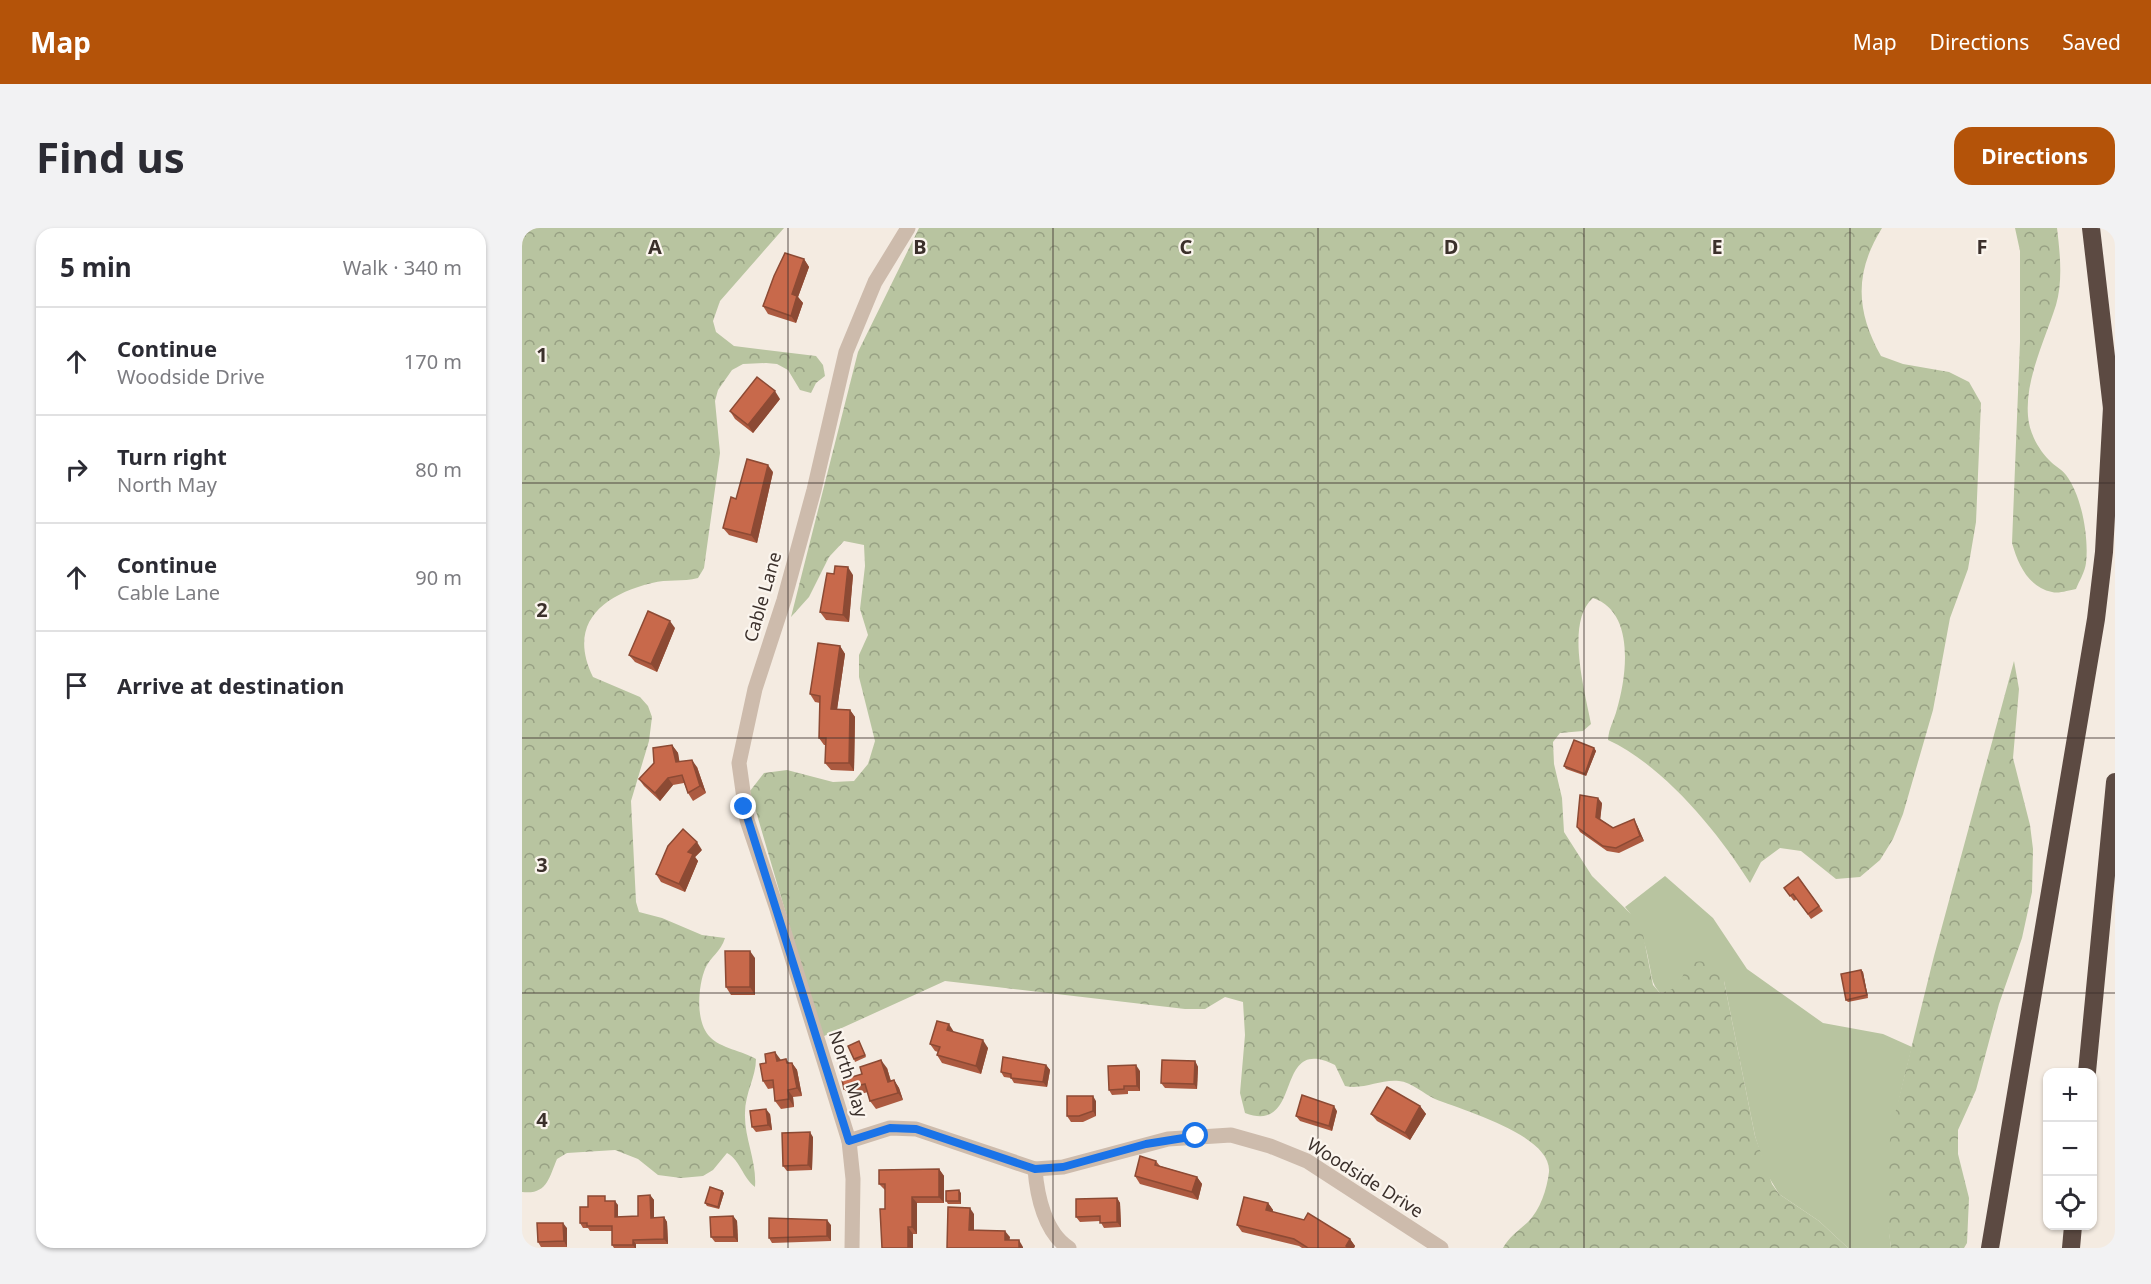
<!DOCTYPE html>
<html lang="en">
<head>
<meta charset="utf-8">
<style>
	body { margin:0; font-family:"Noto Sans",sans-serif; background:#f2f2f3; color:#2b2b33 }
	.controls { position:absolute; right:18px; bottom:18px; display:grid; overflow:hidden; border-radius:12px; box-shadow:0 2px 4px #0004 }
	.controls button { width:54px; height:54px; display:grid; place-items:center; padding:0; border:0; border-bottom:2px solid #e1e1e2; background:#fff; color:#2b2b33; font:30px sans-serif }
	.stop { position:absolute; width:18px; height:18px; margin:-14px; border:4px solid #1a73e8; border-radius:50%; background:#fff }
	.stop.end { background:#1a73e8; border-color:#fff; box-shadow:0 2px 6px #0008 }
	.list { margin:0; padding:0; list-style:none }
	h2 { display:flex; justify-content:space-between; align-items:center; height:78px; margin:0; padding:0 24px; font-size:26px }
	h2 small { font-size:20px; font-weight:400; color:#7c7c81 }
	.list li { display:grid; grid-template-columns:39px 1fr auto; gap:18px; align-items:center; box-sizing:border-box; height:108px; padding:0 24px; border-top:2px solid #e1e1e2 }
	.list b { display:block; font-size:22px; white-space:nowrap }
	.list p { margin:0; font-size:20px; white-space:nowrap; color:#7c7c81 }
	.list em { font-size:20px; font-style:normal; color:#7c7c81 }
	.icon { flex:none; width:33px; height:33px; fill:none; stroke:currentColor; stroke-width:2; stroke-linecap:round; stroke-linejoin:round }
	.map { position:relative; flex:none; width:1593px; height:1020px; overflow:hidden; border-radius:18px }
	header { display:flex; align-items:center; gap:36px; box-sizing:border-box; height:84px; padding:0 30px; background:#b45309; color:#fff }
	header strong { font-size:28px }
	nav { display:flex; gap:33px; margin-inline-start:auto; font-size:21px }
	.intro { display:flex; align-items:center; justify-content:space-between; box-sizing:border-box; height:144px; padding:0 36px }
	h1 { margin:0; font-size:42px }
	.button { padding:15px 27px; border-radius:18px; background:#b45309; color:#fff; font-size:21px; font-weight:700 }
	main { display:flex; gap:36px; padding:0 36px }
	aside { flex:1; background:#fff; border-radius:18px; box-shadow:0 2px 4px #0004 }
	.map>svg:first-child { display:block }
	.green { fill:#b8c4a0 }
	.forest { fill:url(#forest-crowns) }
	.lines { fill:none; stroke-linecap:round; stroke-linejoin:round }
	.minor { stroke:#cdbbac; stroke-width:15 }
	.motorway { stroke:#5c4a42; stroke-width:18 }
	.wall { fill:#ac5a40 }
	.shaded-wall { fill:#8c4a34 }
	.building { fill:#c8694b; stroke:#8c4a34; stroke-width:1.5 }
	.route { stroke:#1a73e8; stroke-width:8 }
	.grid { fill:none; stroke:#3b302b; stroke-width:1.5; stroke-opacity:0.55 }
	.labels { text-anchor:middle; stroke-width:4.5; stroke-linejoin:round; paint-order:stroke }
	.street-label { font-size:18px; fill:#3b302b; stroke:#fbf5ee }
	.grid-label { font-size:20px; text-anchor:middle; font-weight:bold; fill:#3b302b; stroke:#fbf5ee; stroke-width:4.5; stroke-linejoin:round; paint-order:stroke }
</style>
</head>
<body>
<header>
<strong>Map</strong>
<nav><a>Map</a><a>Directions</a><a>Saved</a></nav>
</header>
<div class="intro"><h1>Find us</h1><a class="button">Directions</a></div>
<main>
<aside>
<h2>5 min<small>Walk · 340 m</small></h2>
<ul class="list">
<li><svg class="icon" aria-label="ahead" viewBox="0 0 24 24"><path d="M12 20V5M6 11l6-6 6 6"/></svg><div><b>Continue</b><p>Woodside Drive</p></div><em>170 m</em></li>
<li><svg class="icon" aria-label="right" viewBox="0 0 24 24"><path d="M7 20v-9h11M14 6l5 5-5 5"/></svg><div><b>Turn right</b><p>North May</p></div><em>80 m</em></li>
<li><svg class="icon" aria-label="ahead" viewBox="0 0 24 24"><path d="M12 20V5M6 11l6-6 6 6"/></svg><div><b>Continue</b><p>Cable Lane</p></div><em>90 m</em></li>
<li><svg class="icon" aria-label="arrive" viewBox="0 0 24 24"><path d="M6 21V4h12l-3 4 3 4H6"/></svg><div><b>Arrive at destination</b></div></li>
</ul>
</aside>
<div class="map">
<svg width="1593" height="1020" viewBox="0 0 1593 1020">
	<defs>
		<pattern id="forest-crowns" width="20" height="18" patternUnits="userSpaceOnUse" patternTransform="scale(1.5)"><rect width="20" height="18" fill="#b8c4a0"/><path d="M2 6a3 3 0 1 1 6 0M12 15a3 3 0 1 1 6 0" fill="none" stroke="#97a083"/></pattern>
	</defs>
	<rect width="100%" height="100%" fill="#f4ebe1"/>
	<path class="green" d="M1143,648L1191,690L1225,741L1301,795L1361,806L1390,819C1371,894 1359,942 1369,1020H1326L1297,993L1257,966L1245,946L1233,908L1202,753L1158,755L1150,763L1138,765C1129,755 1130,748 1127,735C1124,716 1116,693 1103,679Z"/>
	<g class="forest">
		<path d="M0,0H262L198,73L191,93L194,104L212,118L294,128L301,137L303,148L294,155L289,165L278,162L266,142L255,136L244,135L221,136L210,142L196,162L193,173L198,225L182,340L176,350C161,354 145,351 130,355C80,367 45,396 71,449L118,469L126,478L130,489L127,513L109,573L114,674L117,684L140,690L180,707L203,710C199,724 188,729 183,741C176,759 173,794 188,809C198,820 221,823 234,831C234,849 223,865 223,885C222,910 235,933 233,959C220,949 219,933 205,925L191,942L181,948L159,950L136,947L116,931L93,922L45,925L35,931C27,950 25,967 0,964Z"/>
		<path d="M397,0H1360C1332,45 1334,83 1359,128L1381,136L1427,144L1447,154L1459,175L1454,294L1446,341L1428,390L1411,482L1381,586L1371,611L1358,632L1338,649L1314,651L1279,623L1258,620L1239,634L1228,655C1196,604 1141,537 1086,512C1087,499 1092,493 1095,481C1105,447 1113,384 1071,370C1043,394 1063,463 1069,496L1061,503L1038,505L1031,514L1032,536L1040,570L1042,604L1070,648L1113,690L1120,701L1131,757L1138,765C1157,762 1160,751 1166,734L1189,733L1197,742L1202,753L1233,908L1250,956L1257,966L1297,993L1326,1020H981C987,1009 997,1002 1006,994C1018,982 1025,961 1027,944C1030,907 940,882 913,871C902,866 889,854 877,853C858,851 842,862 823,858L813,837C750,805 783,907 723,885L718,865L723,807L721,774L703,769L683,781H663L423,753L300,809L228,563L242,545L265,542L311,554L332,553L346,536L353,513L337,449V427L346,407L338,381L343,338L342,317L322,313L307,329L287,369L269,389L336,124Z"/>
		<path d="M1493,0H1535C1538,25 1541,53 1534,77C1523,112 1503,151 1506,188C1507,204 1516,221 1527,232C1532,238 1540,241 1544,247C1560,268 1567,310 1564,335C1563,344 1557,353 1554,361C1547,362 1537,366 1530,364C1506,359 1496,336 1490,315L1498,114V23Z"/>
		<polygon points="1492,433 1497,461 1491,530 1508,597 1511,621 1510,664 1500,710 1477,776 1454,862 1436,902 1436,926 1447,970 1445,1015 1442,1020 1369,1020 1364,984 1364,940 1370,898 1412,728"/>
	</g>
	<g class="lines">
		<g class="minor">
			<polyline points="327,913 368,900 394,901 513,941 541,939 646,911 709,907 748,918 785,933 919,1020"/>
			<path d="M513,941C515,968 523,1005 547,1020"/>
			<polyline points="330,1020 331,951 327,913 254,678 225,592 217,535 233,461 262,372 292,262 324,124 353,54 386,0"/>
		</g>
		<g class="motorway">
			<polyline points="1569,0 1591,189"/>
			<polyline points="1565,844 1593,554"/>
			<polyline points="1468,1020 1574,391 1582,324 1590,179"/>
			<polyline points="1549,1020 1551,998"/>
		</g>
	</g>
	<g class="wall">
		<polygon points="282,31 287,39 276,69 281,75 274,95 246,86 241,78"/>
		<polygon points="258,171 231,205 213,191 208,183"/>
		<polygon points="251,244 235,315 207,307 201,300 214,271"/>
		<polygon points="331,347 327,394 304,392 298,384"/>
		<polygon points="153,400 135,444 113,434 107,427"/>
		<polygon points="318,418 323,426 315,481 328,482 333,489 332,543 309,542 303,535 304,517 302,517 297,510 298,475 293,474 288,466"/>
		<polygon points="150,517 156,525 157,534 175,539 184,565 171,573 166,565 162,555 151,557 138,573 122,558 117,551"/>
		<polygon points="1072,520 1074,523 1064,548 1044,541 1042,538"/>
		<polygon points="1080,575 1078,591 1091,600 1115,597 1122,613 1097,625 1085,623 1058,604 1055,599"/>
		<polygon points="180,622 173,629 176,633 163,664 139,654 134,646"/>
		<polygon points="1276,649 1301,683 1289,691 1275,671 1272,673 1262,660"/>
		<polygon points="233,730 233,767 209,767 204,759"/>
		<polygon points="1339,742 1341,744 1346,770 1326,774 1324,772"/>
		<polygon points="432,804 466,820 459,846 420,835 415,827 416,824 413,823 408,816"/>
		<polygon points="337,813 344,829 333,834 332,831"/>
		<polygon points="264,831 267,835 270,835 275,842 280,868 271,869 272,879 259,881 253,873 252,860 246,861 241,853 259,832"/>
		<polygon points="673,833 676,839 675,861 643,860 639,855"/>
		<polygon points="524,837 528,842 525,859 492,855 489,850 482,849 479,844"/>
		<polygon points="365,840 369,853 372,852 377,860 381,872 354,881 348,873 346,864 328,869 322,861"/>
		<polygon points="618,843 618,863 606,863 606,866 590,867 587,862"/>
		<polygon points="574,873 574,888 561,894 549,894 545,888"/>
		<polygon points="898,878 904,886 888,912 855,893 849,886"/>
		<polygon points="815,883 810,903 778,893 774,888"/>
		<polygon points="248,886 250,902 234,904 230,899"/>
		<polygon points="291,909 290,942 265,943 261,938"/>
		<polygon points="634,933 638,938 675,949 680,956 676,972 618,956 613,948"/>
		<polygon points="417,941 422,948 422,975 395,975 395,1006 391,1006 391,1020 360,1020 363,981 363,962 357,956"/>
		<polygon points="200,963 202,965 197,981 185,978 183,975"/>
		<polygon points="439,965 439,976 426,976 424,973"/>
		<polygon points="128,967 132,972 132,990 142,989 145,994 146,1016 114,1016 114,1020 92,1020 90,1017 90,1003 68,1003 66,1000 61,1000 58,995 66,979 86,973 96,977 96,989 116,988"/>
		<polygon points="595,970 598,975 599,999 582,1000 578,993 558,994 554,989"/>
		<polygon points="746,975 751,982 750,984 828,1011 833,1018 832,1020 780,1020 777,1018 720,1004 715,997"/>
		<polygon points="211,988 215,993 216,1014 193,1014 189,1009"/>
		<polygon points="309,997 309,1013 250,1015 247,1010"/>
		<polygon points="45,1000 45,1019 19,1019 16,1014"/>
	</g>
	<g class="shaded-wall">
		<polygon points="282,31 287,39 276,69 281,75 274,95 269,88 270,66"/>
		<polygon points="253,163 258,171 231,205 226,197"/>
		<polygon points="246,237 251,244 235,315 229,307"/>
		<polygon points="326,339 331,347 327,394 321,387"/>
		<polygon points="148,393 153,400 135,444 129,436"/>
		<polygon points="318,418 323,426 314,489 309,481"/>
		<polygon points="328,482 333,489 332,543 327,535"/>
		<polygon points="150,517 156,525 159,542 154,534"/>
		<polygon points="1072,520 1074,523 1064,548 1063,546"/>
		<polygon points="170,532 175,539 184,565 178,558"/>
		<polygon points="146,550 151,557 138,573 133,565"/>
		<polygon points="1076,570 1080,575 1078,594 1074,589"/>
		<polygon points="1112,591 1115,597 1122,613 1118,608"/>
		<polygon points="175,614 180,622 173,629 176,633 163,664 157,656 166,624"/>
		<polygon points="228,723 233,730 233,767 228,759"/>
		<polygon points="1339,742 1341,744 1346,770 1345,767"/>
		<polygon points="427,796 432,804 425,802"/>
		<polygon points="461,812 466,820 459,846 454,838"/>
		<polygon points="253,824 259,832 255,833"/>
		<polygon points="359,832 365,840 371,861 366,854"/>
		<polygon points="673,833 676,839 675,861 672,856"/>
		<polygon points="270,835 275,842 280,868 275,860"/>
		<polygon points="524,837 528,842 525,859 521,854"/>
		<polygon points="614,837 618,843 618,863 615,858"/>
		<polygon points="372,852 377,860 381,872 376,865"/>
		<polygon points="266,862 271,869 272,879 267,871"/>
		<polygon points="571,868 574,873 574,888 571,883"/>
		<polygon points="812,878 815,883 810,903 807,898"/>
		<polygon points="898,878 904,886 888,912 883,905"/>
		<polygon points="244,881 248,886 250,902 246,897"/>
		<polygon points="288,904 291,909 290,942 286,937"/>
		<polygon points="417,941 422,948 422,975 417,969"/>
		<polygon points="675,949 680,956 676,972 670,964"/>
		<polygon points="437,962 439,965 439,976 437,973"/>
		<polygon points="200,963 202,965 197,981 196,979"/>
		<polygon points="128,967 132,972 132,994 129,990"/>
		<polygon points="390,969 395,975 395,1006 390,999"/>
		<polygon points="595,970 598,975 599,999 595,994"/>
		<polygon points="93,973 96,977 96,993 93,989"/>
		<polygon points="746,975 751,982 749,989 744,982"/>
		<polygon points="448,980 452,986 452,1009 447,1002"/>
		<polygon points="211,988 215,993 216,1014 212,1009"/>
		<polygon points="142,989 145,994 146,1016 142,1011"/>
		<polygon points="305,992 309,997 309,1013 305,1008"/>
		<polygon points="41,995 45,1000 45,1019 42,1013"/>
		<polygon points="386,999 391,1006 391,1020 386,1020"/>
		<polygon points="483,1003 488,1009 487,1018 483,1012"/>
		<polygon points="828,1011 833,1018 832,1020 825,1020 824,1018"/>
		<polygon points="111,1012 114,1016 114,1020 113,1020 111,1017"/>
		<polygon points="497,1012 501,1019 501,1020 497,1020"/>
	</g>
	<g class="building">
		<polygon points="263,25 282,31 270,66 275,68 269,88 241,78 252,48"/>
		<polygon points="235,149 253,163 226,197 208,183"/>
		<polygon points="225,231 246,237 229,307 201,300 209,269 214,271"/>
		<polygon points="313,338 326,339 321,387 298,384 305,345 312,346"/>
		<polygon points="126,383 148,393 129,436 107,427"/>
		<polygon points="296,415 318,418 309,481 328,482 327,535 303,535 304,510 297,510 298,468 288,466"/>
		<polygon points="1052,512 1072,520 1063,546 1042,538"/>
		<polygon points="150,517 154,534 170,532 178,558 166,565 160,547 146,550 133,565 117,551 132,535 131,520"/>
		<polygon points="1058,567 1076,570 1074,589 1091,600 1112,591 1118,608 1094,620 1081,618 1055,599"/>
		<polygon points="161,601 175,614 166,624 171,626 157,656 134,646 146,618"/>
		<polygon points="1276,649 1297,678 1286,686 1271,666 1268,668 1262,660"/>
		<polygon points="203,723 228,723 228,759 204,759"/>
		<polygon points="1339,742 1345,767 1324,772 1319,746"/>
		<polygon points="415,793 427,796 425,802 461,812 454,838 415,827 418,819 408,816"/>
		<polygon points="337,813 343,827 332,831 326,818"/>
		<polygon points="253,824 255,833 264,831 265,835 270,835 275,860 266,862 267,871 253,873 251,852 241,853 238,836 244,835 243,826"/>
		<polygon points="481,829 524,837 521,854 489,850 489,846 479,844"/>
		<polygon points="359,832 366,854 372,852 376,865 348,873 343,856 322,861 320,852 340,846 338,839"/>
		<polygon points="640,832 673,833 672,856 639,855"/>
		<polygon points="614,837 615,858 602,858 602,861 587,862 586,838"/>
		<polygon points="865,859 898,878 883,905 849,886"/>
		<polygon points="780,867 812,878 807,898 774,888"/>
		<polygon points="545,868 571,868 571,883 557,888 545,888"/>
		<polygon points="244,881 246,897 230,899 228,883"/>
		<polygon points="288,904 286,937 261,938 260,905"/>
		<polygon points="618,928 634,933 633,937 675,949 670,964 613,948"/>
		<polygon points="417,941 417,969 390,969 390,999 386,999 386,1020 360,1020 358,981 363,981 363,956 357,956 357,942"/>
		<polygon points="188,959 200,963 196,979 183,975"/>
		<polygon points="437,962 437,973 424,973 424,963"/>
		<polygon points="128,967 129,990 142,989 142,1011 111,1012 111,1017 90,1017 90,998 65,998 65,995 58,995 58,979 66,979 66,968 83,968 83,973 93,973 93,989 116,988 116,968"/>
		<polygon points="722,969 746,975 744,982 782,992 786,985 828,1011 824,1018 827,1020 786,1020 772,1011 715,997"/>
		<polygon points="595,970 595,994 578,995 578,988 554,989 554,971"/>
		<polygon points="426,979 448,980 447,1002 483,1003 483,1012 497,1012 497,1020 425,1020"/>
		<polygon points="211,988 212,1009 189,1009 188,989"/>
		<polygon points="247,990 305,992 305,1008 247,1010"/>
		<polygon points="15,995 41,995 42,1013 16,1014"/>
	</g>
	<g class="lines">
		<polyline class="route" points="222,579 327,913 368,900 394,901 513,941 541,939 624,916 674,908"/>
	</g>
	<path class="grid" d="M266,0V1020M531,0V1020M796,0V1020M1062,0V1020M1328,0V1020M0,255H1593M0,510H1593M0,765H1593"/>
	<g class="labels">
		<g class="street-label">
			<text transform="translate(241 369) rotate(-74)" y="6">Cable Lane</text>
			<text transform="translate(326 846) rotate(72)" y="6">North May</text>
			<text transform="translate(843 950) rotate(32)" y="6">Woodside Drive</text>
		</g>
	</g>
	<g class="grid-label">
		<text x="133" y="26">A</text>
		<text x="398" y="26">B</text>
		<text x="664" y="26">C</text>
		<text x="929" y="26">D</text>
		<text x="1195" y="26">E</text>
		<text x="1460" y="26">F</text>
		<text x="20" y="134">1</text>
		<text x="20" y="389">2</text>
		<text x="20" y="644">3</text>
		<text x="20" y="899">4</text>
	</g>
</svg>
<div class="controls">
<button>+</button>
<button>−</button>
<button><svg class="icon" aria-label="locate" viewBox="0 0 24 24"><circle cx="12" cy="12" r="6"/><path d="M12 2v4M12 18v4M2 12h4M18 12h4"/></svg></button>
</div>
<div class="stop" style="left:674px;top:908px"></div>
<div class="stop end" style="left:222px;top:579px"></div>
</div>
</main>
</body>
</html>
